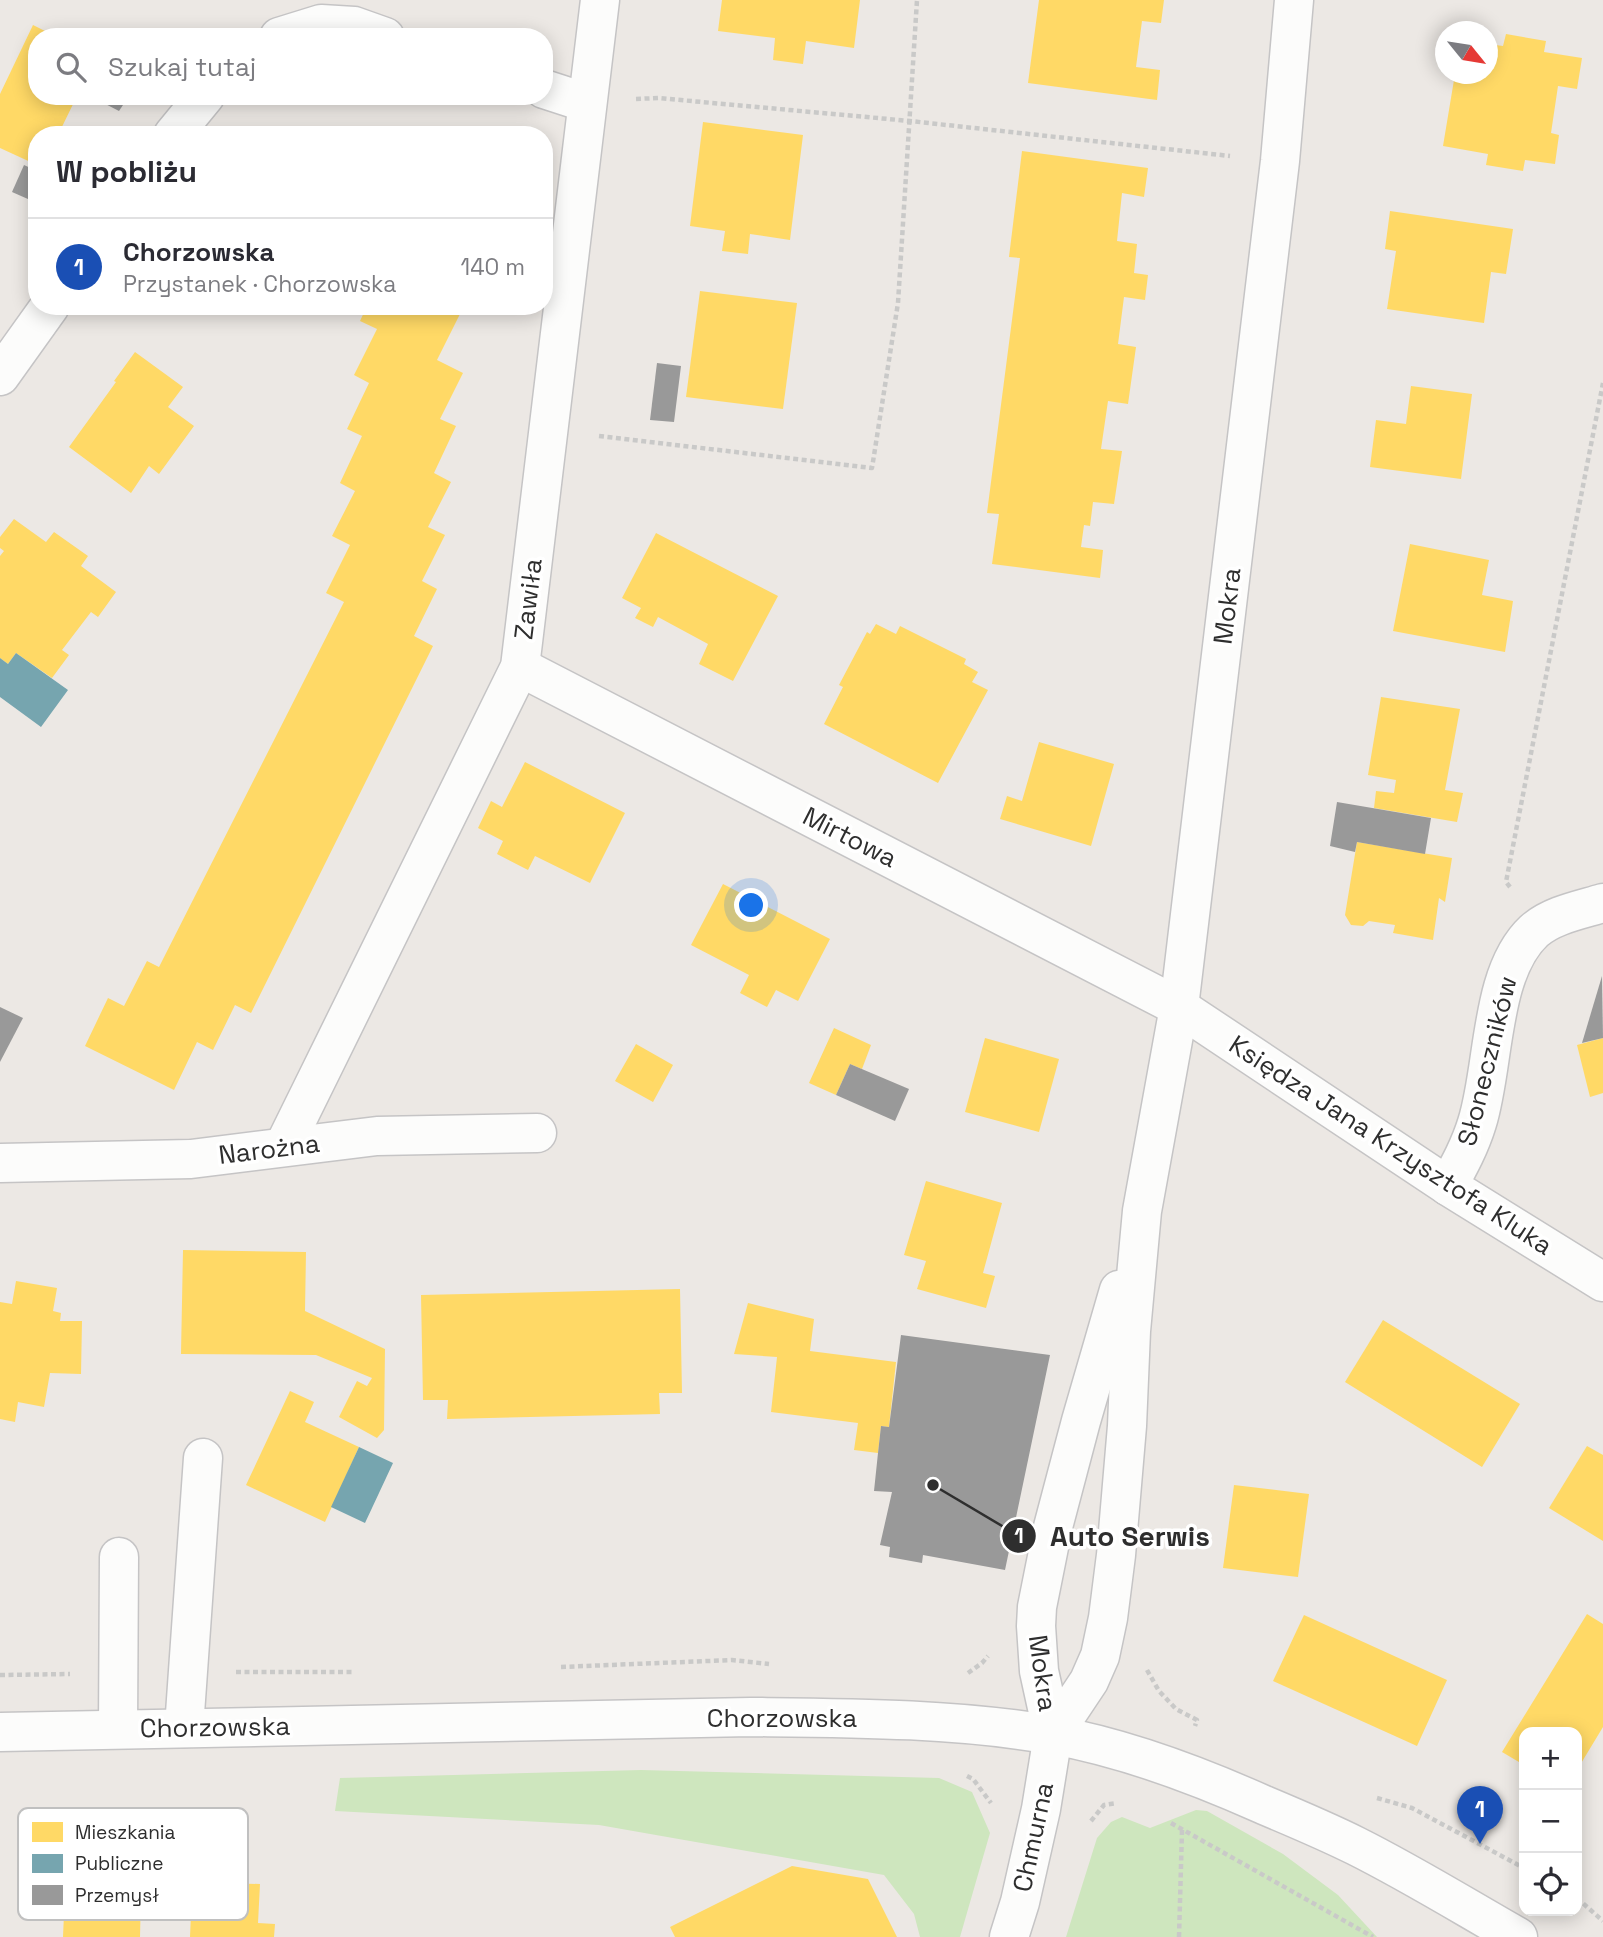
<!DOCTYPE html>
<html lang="pl">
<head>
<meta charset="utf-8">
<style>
	body { margin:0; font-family:"Space Grotesk",sans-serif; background:#f2f2f3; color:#2b2b33 }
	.controls { position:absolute; right:21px; bottom:21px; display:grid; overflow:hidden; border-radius:14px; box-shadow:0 4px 18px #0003 }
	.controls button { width:63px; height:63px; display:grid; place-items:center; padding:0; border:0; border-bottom:2px solid #e1e1e2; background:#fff; color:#2b2b33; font:35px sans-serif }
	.compass { position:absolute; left:1435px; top:21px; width:63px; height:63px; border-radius:50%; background:#fff; box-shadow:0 4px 18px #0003; rotate:120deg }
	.you { position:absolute; left:752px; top:906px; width:24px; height:24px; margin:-18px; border:5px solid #fff; border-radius:50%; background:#1a73e8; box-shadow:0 0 0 10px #1a73e833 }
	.badge { display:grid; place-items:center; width:46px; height:46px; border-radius:50%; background:#db2777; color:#fff; font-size:23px; font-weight:700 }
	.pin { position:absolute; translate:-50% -58px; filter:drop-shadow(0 2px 4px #0008) }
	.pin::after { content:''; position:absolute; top:37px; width:24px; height:21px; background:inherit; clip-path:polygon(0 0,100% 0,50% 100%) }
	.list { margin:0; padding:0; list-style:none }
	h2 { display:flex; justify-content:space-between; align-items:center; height:91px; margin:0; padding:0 28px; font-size:30px }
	h2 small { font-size:23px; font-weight:400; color:#7c7c81 }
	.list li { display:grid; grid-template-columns:46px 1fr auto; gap:21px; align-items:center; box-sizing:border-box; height:98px; padding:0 28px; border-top:2px solid #e1e1e2 }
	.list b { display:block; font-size:26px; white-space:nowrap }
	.list p { margin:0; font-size:23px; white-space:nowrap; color:#7c7c81 }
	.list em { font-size:23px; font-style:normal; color:#7c7c81 }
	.icon { flex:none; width:38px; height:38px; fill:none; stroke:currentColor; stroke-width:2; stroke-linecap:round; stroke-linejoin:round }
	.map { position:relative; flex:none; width:1603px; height:1937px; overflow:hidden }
	.search { position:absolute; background:#fff; box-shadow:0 4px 18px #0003; left:28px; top:28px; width:525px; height:77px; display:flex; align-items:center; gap:18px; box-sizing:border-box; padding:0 24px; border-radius:28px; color:#7c7c81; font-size:26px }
	.panel { position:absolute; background:#fff; box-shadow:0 4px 18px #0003; left:28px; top:126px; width:525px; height:189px; border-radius:28px }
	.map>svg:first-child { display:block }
	.green { fill:#cee6be }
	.homes { fill:#ffd966 }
	.public { fill:#76a5af }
	.industry { fill:#999 }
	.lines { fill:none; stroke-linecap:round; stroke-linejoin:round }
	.minor-casing { stroke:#c5c4c5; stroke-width:41 }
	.path { stroke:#c9c9c8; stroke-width:4.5; stroke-dasharray:5 3.5; stroke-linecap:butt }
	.minor { stroke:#fcfcfb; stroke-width:38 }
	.labels { text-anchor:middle; stroke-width:7; stroke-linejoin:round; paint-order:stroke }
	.street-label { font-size:26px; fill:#2e2e2e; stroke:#fff }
	.key { fill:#fff; stroke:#c0c0c0; stroke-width:2 }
	.key-label { font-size:19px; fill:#2e2e2e }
	.leader { fill:none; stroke:#2e2e2e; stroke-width:2.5 }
	.callout-dot { fill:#2e2e2e; stroke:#fff; stroke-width:2.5 }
	.mark-label { font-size:21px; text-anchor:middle; font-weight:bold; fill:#fff }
	.callout-label { font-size:28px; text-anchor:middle; font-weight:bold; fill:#2e2e2e; stroke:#fff; stroke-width:7; stroke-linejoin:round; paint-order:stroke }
</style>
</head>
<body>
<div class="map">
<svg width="1603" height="1937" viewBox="0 0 1603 1937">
	<rect width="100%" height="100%" fill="#ece8e4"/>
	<g class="green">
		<polygon points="641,1770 939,1778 972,1792 990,1833 960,1937 920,1937 914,1914 884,1875 599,1825 335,1811 340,1778"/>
		<polygon points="1196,1810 1207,1811 1283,1854 1338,1895 1377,1937 1066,1937 1097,1838 1111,1822 1122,1817 1150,1828"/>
	</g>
	<g class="homes">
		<polygon points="722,0 860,0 854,48 806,41 803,64 773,60 775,38 718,31"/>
		<polygon points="1039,0 1164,0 1161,23 1142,21 1136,67 1160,70 1157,100 1028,83"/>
		<polygon points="33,25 57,37 37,37 37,96 77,96 58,135 37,135 37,165 0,148 0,94"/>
		<polygon points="1506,34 1546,41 1544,52 1582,58 1577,89 1558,86 1551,133 1559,135 1555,164 1525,160 1523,171 1486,165 1488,154 1443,146 1455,74 1488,74 1488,44 1503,46"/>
		<polygon points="703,122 803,135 790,240 750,234 748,254 722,251 725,231 690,226"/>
		<polygon points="1022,151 1148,168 1144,197 1122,193 1117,241 1137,244 1134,273 1148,275 1145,300 1124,297 1118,344 1136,347 1128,404 1108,401 1101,449 1122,451 1114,504 1093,502 1090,526 1084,525 1081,547 1103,550 1100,578 992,564 999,514 987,513 1020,258 1009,257"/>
		<polygon points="1390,211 1513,229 1506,274 1491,272 1484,323 1387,309 1396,251 1385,249"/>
		<polygon points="700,291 797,303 783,409 686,397"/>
		<polygon points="367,306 456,306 454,310 460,314 437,360 463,373 440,419 456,426 434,473 451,482 428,527 445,535 422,581 437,589 414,636 433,646 251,1013 235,1005 213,1050 197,1042 174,1090 85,1046 108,998 124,1006 147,961 159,967 344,602 326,593 350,545 332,536 355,491 340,483 362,436 347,429 369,383 354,375 377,329 360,321"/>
		<polygon points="135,352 183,387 168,407 194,426 159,474 149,466 131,493 69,447 116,382 114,381"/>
		<polygon points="1411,386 1472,394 1461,479 1370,467 1376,420 1406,424"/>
		<polygon points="14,519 46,542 54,532 88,556 81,566 116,592 98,617 91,612 62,650 69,655 52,678 16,653 8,664 0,658 0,556 4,551 0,548 0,537"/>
		<polygon points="656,533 778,596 733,681 699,664 708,644 658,617 653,627 635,618 641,608 622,598"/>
		<polygon points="1410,544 1489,560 1482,595 1513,601 1505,652 1393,631"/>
		<polygon points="876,624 896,634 900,626 966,659 964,664 978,672 972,682 988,690 938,783 824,724 843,687 839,685 867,632 870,634"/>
		<polygon points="1381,697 1460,709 1445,790 1463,793 1457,822 1374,808 1376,791 1394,793 1396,780 1368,775"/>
		<polygon points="1039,742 1114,764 1091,846 1000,819 1007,796 1022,801"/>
		<polygon points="525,762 625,813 590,883 535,856 528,870 497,854 503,841 478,828 491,801 502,807"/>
		<polygon points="1357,842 1452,858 1445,902 1439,898 1433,940 1393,933 1395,925 1369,921 1363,926 1351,925 1345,915"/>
		<polygon points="723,884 830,939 798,1001 776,990 767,1007 740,993 749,975 691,945"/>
		<polygon points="834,1028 871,1045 862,1069 850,1064 836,1095 809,1083"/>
		<polygon points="985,1038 1059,1059 1039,1132 965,1112"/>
		<polygon points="1603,1038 1603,1093 1590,1097 1577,1045"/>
		<polygon points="636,1044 673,1065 653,1102 615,1081"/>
		<polygon points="926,1181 1002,1203 983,1273 995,1276 986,1308 917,1289 926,1261 904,1255"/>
		<polygon points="183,1250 306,1252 305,1311 385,1349 384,1430 377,1438 339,1417 357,1381 367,1386 372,1378 316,1355 181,1354"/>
		<polygon points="16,1281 57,1288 53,1311 61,1313 60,1321 82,1321 81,1374 50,1373 44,1407 18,1402 15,1422 0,1419 0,1302 12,1304"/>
		<polygon points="680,1289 682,1393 659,1393 660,1414 447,1419 448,1400 423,1400 421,1295"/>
		<polygon points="748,1303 814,1319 810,1351 896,1362 889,1427 881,1426 878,1453 854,1450 858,1423 771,1412 777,1357 734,1354"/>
		<polygon points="1383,1320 1520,1404 1482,1467 1345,1382"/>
		<polygon points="290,1391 314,1402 305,1422 359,1447 325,1522 246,1485"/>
		<polygon points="1587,1446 1603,1455 1603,1541 1549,1508"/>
		<polygon points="1234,1485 1309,1494 1298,1577 1223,1568"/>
		<polygon points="1587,1614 1603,1624 1603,1727 1577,1770 1577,1732 1524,1732 1524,1765 1502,1752"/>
		<polygon points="1304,1615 1447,1680 1417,1746 1273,1681"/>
		<polygon points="792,1866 868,1879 897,1937 675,1937 670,1927"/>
		<polygon points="193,1867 227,1869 226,1883 260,1884 258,1923 275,1924 274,1937 190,1937"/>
		<polygon points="65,1890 141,1893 140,1937 63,1937"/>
	</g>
	<g class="public">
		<polygon points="16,653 68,690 41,727 0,697 0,658 8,664"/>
		<polygon points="359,1447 393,1463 365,1523 331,1507"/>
	</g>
	<g class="industry">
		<polygon points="90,96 129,96 119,111"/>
		<polygon points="24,165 37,171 37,203 12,192"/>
		<polygon points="657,363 681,366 674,422 650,420"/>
		<polygon points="1337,802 1431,818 1425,854 1357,842 1355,852 1330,846"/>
		<polygon points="1602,976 1603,1038 1582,1043"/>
		<polygon points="0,1007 23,1018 0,1062"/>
		<polygon points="850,1064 909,1089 895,1121 836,1095"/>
		<polygon points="901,1335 1050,1355 1005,1570 923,1555 922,1563 889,1557 890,1547 880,1545 892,1492 874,1491 878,1453 881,1426 889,1427"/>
	</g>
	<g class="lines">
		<defs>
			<g id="minor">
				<polyline points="279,37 321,24 354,26 385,37"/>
				<polyline points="544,89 587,103"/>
				<polyline points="173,135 205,96"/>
				<polyline points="0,376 50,306"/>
				<polyline points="520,667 1179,1007 1448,1186 1603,1282"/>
				<polyline points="284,1146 520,667 600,0"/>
				<polyline points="0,1163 191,1159 377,1136 537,1133"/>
				<path d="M1448,1186C1459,1166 1470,1146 1477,1123C1495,1066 1489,973 1534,931C1552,915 1580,910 1603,903"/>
				<polyline points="184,1728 203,1458"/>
				<polyline points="118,1729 119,1557"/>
				<path d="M0,1732L751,1717C852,1718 953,1718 1053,1735C1126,1748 1197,1775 1264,1805C1295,1818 1326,1831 1356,1846C1412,1874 1465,1907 1518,1937"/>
				<polyline points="1053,1735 1089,1681 1100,1656 1108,1618 1116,1555 1127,1426 1131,1331 1142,1211 1179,1007 1280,161 1294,0"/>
				<polyline points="1009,1937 1020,1902 1041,1809 1053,1735 1039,1671 1036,1626 1037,1607 1053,1527 1081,1421 1119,1290"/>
			</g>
		</defs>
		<use href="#minor" class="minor-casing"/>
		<g class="path">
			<polyline points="636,99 658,98 910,121 1230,156"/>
			<polyline points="599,436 872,468 898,303 917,0"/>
			<polyline points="1510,887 1506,882 1603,383"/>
			<polyline points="561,1667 732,1660 769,1664"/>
			<polyline points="1147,1670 1159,1691 1176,1709 1197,1720 1195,1726"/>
			<polyline points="236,1672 353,1672"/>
			<polyline points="968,1673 982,1663 988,1656"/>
			<polyline points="0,1675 70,1674"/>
			<polyline points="967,1776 973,1779 991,1803"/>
			<polyline points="1377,1798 1412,1808 1524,1868"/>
			<polyline points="1091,1821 1104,1805 1117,1803"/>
			<polyline points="1171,1823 1373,1937"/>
			<polyline points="1577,1898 1603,1921"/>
			<polyline points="1179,1937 1182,1830"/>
		</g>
		<use href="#minor" class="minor"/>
	</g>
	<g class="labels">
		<g class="street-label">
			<text transform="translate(528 599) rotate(-83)" y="9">Zawiła</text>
			<text transform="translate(1227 606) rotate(-83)" y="9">Mokra</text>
			<text transform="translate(850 837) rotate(27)" y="9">Mirtowa</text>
			<text transform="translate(1487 1061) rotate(-76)" y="9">Słoneczników</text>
			<text transform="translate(1391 1145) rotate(33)" y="9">Księdza Jana Krzysztofa Kluka</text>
			<text transform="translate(269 1149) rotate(-7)" y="9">Narożna</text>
			<text transform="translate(1043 1673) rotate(82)" y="9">Mokra</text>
			<text x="782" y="1727">Chorzowska</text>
			<text transform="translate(215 1727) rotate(-1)" y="9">Chorzowska</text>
			<text transform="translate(1033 1837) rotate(-78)" y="9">Chmurna</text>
		</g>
	</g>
	<rect x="18" y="1808" width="230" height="112" rx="10" class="key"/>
	<rect x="32" y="1822" width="31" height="20" fill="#ffd966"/>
	<rect x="32" y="1854" width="31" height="19" fill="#76a5af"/>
	<rect x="32" y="1885" width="31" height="20" fill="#999"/>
	<g class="key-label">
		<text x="75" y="1839">Mieszkania</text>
		<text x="75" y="1870">Publiczne</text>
		<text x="75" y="1902">Przemysł</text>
	</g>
	<path class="leader" d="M933 1485L1019 1536"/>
	<g class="callout-dot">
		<circle cx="933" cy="1485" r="7"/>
		<circle cx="1019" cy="1536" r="18"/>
	</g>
	<g class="mark-label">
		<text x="1019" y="1543">1</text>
	</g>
	<g class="callout-label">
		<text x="1130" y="1546">Auto Serwis</text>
	</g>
</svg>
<div class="controls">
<button>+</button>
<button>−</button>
<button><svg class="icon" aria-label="locate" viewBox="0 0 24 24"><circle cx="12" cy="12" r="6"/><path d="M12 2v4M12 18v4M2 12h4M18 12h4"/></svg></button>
</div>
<svg class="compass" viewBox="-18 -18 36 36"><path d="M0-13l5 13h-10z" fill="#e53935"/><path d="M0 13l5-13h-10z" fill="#7c7c81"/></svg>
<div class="you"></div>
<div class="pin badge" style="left:1480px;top:1844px;background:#1a4fb4">1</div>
<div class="search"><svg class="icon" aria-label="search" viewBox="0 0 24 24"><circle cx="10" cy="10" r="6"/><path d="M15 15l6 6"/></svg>Szukaj tutaj</div>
<section class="panel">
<h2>W pobliżu<small></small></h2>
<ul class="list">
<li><span class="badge" style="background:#1a4fb4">1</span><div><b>Chorzowska</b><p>Przystanek · Chorzowska</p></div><em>140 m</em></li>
</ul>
</section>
</div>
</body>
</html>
